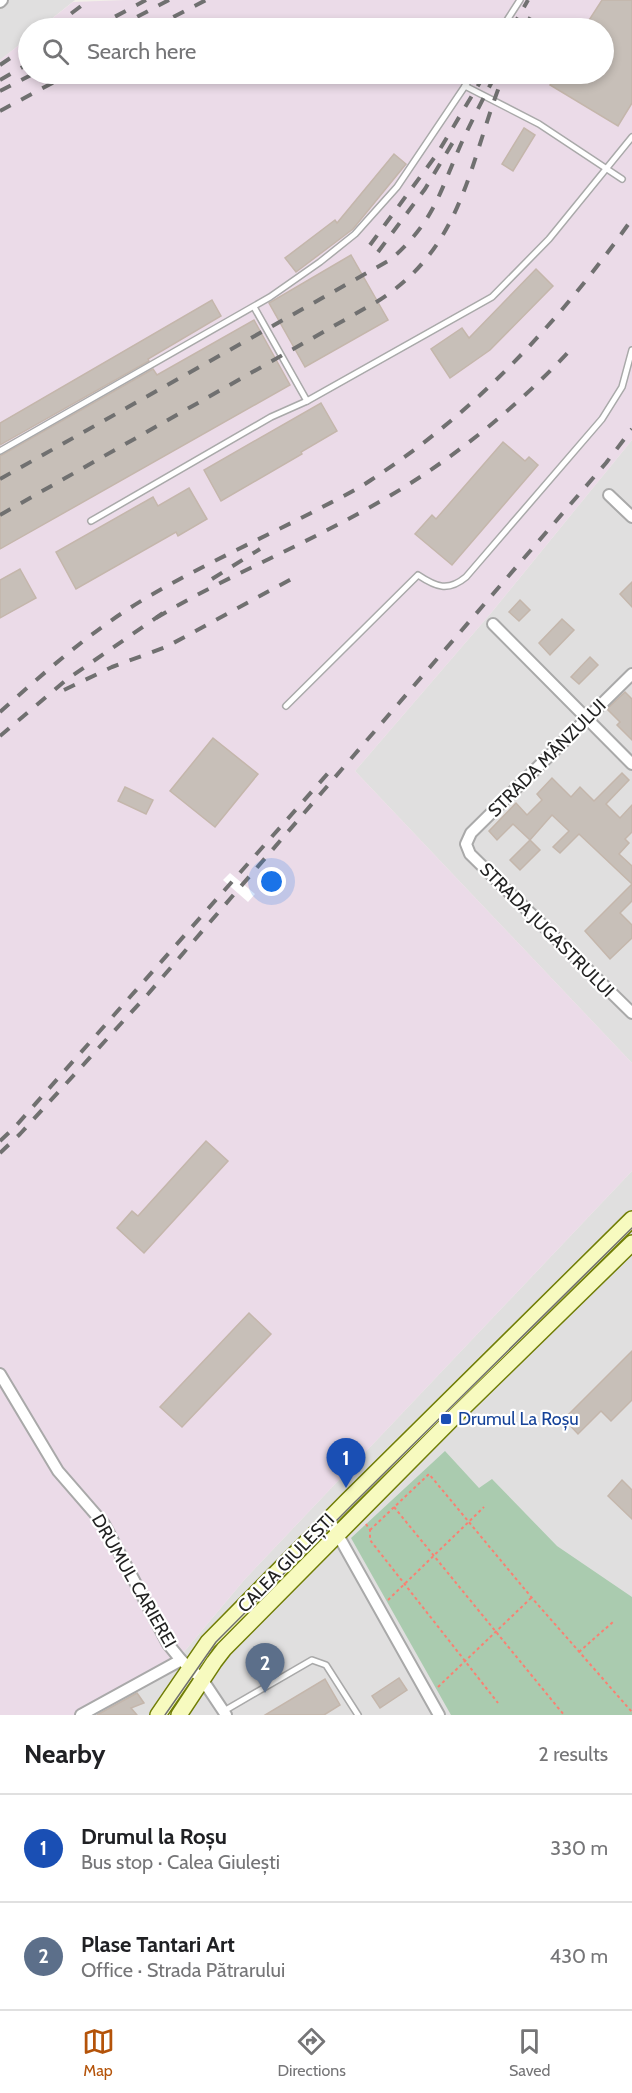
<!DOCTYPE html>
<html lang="en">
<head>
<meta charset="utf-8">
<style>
	body { margin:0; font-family:Cabin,sans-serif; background:#f6f6f6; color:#202124 }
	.you { position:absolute; left:272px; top:882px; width:21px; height:21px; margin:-15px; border:4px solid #fff; border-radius:50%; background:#1a73e8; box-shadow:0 0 0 9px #1a73e833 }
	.badge { display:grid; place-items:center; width:39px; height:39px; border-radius:50%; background:#b45309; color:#fff; font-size:20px; font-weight:700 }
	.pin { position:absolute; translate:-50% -50px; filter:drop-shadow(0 2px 3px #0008) }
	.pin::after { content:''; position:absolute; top:32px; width:21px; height:18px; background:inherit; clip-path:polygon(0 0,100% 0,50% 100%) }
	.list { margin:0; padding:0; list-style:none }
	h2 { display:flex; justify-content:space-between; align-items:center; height:78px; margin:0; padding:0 24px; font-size:26px }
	h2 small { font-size:20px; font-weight:400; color:#757577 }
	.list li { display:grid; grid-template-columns:39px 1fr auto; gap:18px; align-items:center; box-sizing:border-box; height:108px; padding:0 24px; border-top:2px solid #e0e0e0 }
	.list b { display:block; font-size:22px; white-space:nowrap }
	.list p { margin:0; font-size:20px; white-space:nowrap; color:#757577 }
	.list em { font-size:20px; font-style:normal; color:#757577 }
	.icon { flex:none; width:33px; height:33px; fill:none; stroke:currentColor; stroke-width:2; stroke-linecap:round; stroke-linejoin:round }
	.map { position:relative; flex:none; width:632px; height:1715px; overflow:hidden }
	.search { position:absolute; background:#fff; box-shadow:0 3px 9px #0003; left:18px; right:18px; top:18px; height:66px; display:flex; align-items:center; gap:15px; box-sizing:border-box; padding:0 21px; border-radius:33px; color:#757577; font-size:22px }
	.sheet { height:294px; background:#fff }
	nav { display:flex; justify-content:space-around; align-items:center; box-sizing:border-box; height:84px; border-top:2px solid #e0e0e0; background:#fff; font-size:16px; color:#757577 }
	nav a { display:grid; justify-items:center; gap:3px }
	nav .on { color:#b45309 }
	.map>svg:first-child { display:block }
	.residential { fill:#e0dfdf }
	.industrial { fill:#ebdbe8 }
	.cemetery { fill:#aacbaf }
	.pier { fill:#fff }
	.building { fill:#c7bfb8; stroke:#c4b6ab; stroke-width:1.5 }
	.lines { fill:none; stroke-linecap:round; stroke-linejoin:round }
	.service-casing { stroke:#a9a9a9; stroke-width:8 }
	.minor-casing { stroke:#a9a9a9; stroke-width:14 }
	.secondary-casing { stroke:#707d05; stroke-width:18 }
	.path { stroke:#fa8072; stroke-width:2; stroke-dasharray:3 3; stroke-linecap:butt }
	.service { stroke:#fff; stroke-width:5 }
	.minor { stroke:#fff; stroke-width:10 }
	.secondary { stroke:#f7fabf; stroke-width:15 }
	.tram { stroke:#707070; stroke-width:1.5 }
	.rail { stroke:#707070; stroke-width:4; stroke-dasharray:12 12; stroke-linecap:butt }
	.transit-dot { fill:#1a4fb4; stroke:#fff; stroke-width:2 }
	.labels { text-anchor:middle; stroke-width:4.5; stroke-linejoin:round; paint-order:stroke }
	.street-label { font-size:18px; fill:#222; stroke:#fff }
	.transit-label { font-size:18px; fill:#164399; stroke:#fff; text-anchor:start }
</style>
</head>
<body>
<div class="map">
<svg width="632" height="1715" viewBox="0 0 632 1715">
	<rect width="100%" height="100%" fill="#f2efe9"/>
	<g class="residential">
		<polygon points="0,0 75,0 40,28 28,28 28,38 0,60"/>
		<polygon points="632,440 632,1063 355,771 491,613"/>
		<polygon points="632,1171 632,1715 82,1715 163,1677 245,1579"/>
	</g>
	<polygon class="industrial" points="126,0 632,0 632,440 491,613 355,771 632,1063 632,1171 245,1579 163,1677 82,1715 0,1715 0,60 28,38 28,74 604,74 604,28 40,28 73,2"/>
	<polygon class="cemetery" points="445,1451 479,1488 492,1479 557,1546 632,1597 632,1715 451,1715 351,1538"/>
	<polygon class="pier" points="230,873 255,894 248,902 223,880"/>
	<g class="building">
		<polygon points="602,0 632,0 632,103 618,126 550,85 557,74 603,74 603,28 584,28"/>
		<polygon points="524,128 535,135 513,171 502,164"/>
		<polygon points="394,154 406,164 353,229 296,272 285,258 335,220 337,223"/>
		<polygon points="351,255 388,320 305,367 269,303"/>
		<polygon points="536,269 553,286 490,350 450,378 431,349 462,328 469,338"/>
		<polygon points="212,300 221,316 148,359 149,361 0,445 0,423"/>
		<polygon points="254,320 290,385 0,549 0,456 153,369 157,375"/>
		<polygon points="321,403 337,431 301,452 302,454 221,501 204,470"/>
		<polygon points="503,442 525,461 529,457 538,465 452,565 415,534 432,515 436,519"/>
		<polygon points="189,488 207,519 178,536 176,532 76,589 56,552 153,497 158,506"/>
		<polygon points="20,569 36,598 0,618 0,580"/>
		<polygon points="632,582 632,607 620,594"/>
		<polygon points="520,600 530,610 519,621 509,612"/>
		<polygon points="562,619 574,630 550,655 539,643"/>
		<polygon points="590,657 598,665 579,684 571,677"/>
		<polygon points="625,692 632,699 632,740 617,725 620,722 607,709"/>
		<polygon points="213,738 258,774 215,827 170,791"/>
		<polygon points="622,773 629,780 606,804 620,818 632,805 632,832 625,839 629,843 619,854 632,866 632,884 579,834 560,853 553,847 569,831 552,815 530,840 513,824 497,840 489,831 516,803 527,815 542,800 537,794 552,778 571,797 580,787 594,801"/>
		<polygon points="125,787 153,800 146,814 118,801"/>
		<polygon points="530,840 540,850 520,870 510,860"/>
		<polygon points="632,884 632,901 620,913 632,925 632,938 610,959 585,931"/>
		<polygon points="206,1141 228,1161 144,1253 117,1228 132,1211 138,1216"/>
		<polygon points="249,1313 271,1334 182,1427 160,1407"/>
		<polygon points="632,1351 632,1400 611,1421 601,1411 578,1434 564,1419"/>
		<polygon points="622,1480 632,1490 632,1519 608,1496"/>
		<polygon points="399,1678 407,1690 380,1708 372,1696"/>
		<polygon points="325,1679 340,1705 324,1715 265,1715"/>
		<polygon points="137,1693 144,1703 131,1708 137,1715 97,1715"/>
	</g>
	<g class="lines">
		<defs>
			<g id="service">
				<polyline points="502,28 520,0"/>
				<polyline points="465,86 473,74"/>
				<polyline points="254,307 307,401"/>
				<polyline points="0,451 270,297 320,262 355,234 397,187 465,86 539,124 622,179"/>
				<polyline points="91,521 271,417 307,401 492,297 549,239 632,137"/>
				<path d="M286,706L418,575C436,587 448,592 466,577L602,419L622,387L632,350"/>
				<polyline points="224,1711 312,1660 326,1665 358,1715"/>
			</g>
			<g id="minor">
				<polyline points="0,2 2,0"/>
				<polyline points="609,495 632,517"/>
				<polyline points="493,624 632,764"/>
				<polyline points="632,674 471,833 466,844 470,854 632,1013"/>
				<polyline points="0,1374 58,1471 104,1524 168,1644 181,1660 202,1679 226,1715"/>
				<polyline points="329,1519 439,1715"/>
				<polyline points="81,1715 181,1660"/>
			</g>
			<g id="secondary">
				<polyline points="158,1715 208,1642 348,1500 632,1219"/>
				<polyline points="179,1715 214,1662 224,1649 455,1416 632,1243"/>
			</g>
		</defs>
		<use href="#service" class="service-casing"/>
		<use href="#minor" class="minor-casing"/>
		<use href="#secondary" class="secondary-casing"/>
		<g class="path">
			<polyline points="394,1507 564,1715"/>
			<polyline points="366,1524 370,1530 370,1540 498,1703"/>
			<polyline points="370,1530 429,1474 532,1598 632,1712"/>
			<polyline points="388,1600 484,1507"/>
			<polyline points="579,1652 614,1621"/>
			<polyline points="438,1687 531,1598"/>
		</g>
		<use href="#service" class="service"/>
		<use href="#minor" class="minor"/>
		<use href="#secondary" class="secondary"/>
		<polyline class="tram" points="165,1715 216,1642 352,1505 632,1228"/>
		<g class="rail">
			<polyline points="52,28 89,0"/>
			<polyline points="94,28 146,0"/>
			<polyline points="116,28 169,0"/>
			<polyline points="140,28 159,18"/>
			<polyline points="152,28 206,0"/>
			<polyline points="512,28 528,0"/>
			<polyline points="525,28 534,10"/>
			<polyline points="0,65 28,46"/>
			<polyline points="0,80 28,64"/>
			<polyline points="0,91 33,74"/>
			<polyline points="0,111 69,74"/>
			<polyline points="370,245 437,154 485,74"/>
			<polyline points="378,252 425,189 456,137"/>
			<path d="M0,479L390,260C434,222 439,194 461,144C472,120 484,97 496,74"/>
			<path d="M0,515L378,301C465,246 469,161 504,74"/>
			<polyline points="212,579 260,549"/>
			<path d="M156,618C223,578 295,549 363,511C443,468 514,411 575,345"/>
			<polyline points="64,690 112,667 166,647 295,577"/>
			<path d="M0,712C46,671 92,630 146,598C199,567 256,541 311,513C331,502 352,493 371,480C476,412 560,321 632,219"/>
			<polyline points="0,736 66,680 163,613"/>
			<polyline points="0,1141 14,1128 330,771"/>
			<polyline points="0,1153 20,1134 148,994 606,463 632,429"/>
		</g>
	</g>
	<rect class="transit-dot" x="440" y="1413" width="12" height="12" rx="3"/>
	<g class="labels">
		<g class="street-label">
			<text transform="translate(547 758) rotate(-45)" y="6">STRADA MÂNZULUI</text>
			<text transform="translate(547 930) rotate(45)" y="6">STRADA JUGASTRULUI</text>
			<text transform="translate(286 1563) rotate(-46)" y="6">CALEA GIULEȘTI</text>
			<text transform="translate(134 1581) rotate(60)" y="6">DRUMUL CARIEREI</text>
		</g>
		<g class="transit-label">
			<text x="458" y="1425">Drumul La Roșu</text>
		</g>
	</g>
</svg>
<div class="you"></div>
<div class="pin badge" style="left:346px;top:1488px;background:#1a4fb4">1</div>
<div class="pin badge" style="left:265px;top:1693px;background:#5c6f8a">2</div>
<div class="search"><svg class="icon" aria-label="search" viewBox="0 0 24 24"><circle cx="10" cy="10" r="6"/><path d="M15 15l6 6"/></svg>Search here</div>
</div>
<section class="sheet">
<h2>Nearby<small>2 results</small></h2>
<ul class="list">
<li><span class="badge" style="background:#1a4fb4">1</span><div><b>Drumul la Roșu</b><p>Bus stop · Calea Giulești</p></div><em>330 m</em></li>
<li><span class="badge" style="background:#5c6f8a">2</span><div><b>Plase Tantari Art</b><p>Office · Strada Pătrarului</p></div><em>430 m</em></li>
</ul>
</section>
<nav>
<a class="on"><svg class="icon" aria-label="map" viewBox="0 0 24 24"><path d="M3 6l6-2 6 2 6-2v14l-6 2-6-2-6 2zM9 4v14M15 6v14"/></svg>Map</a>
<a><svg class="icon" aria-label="directions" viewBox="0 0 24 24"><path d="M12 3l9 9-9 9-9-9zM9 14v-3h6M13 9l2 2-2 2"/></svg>Directions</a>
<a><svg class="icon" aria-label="saved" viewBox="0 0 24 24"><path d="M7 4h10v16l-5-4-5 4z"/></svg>Saved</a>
</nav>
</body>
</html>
